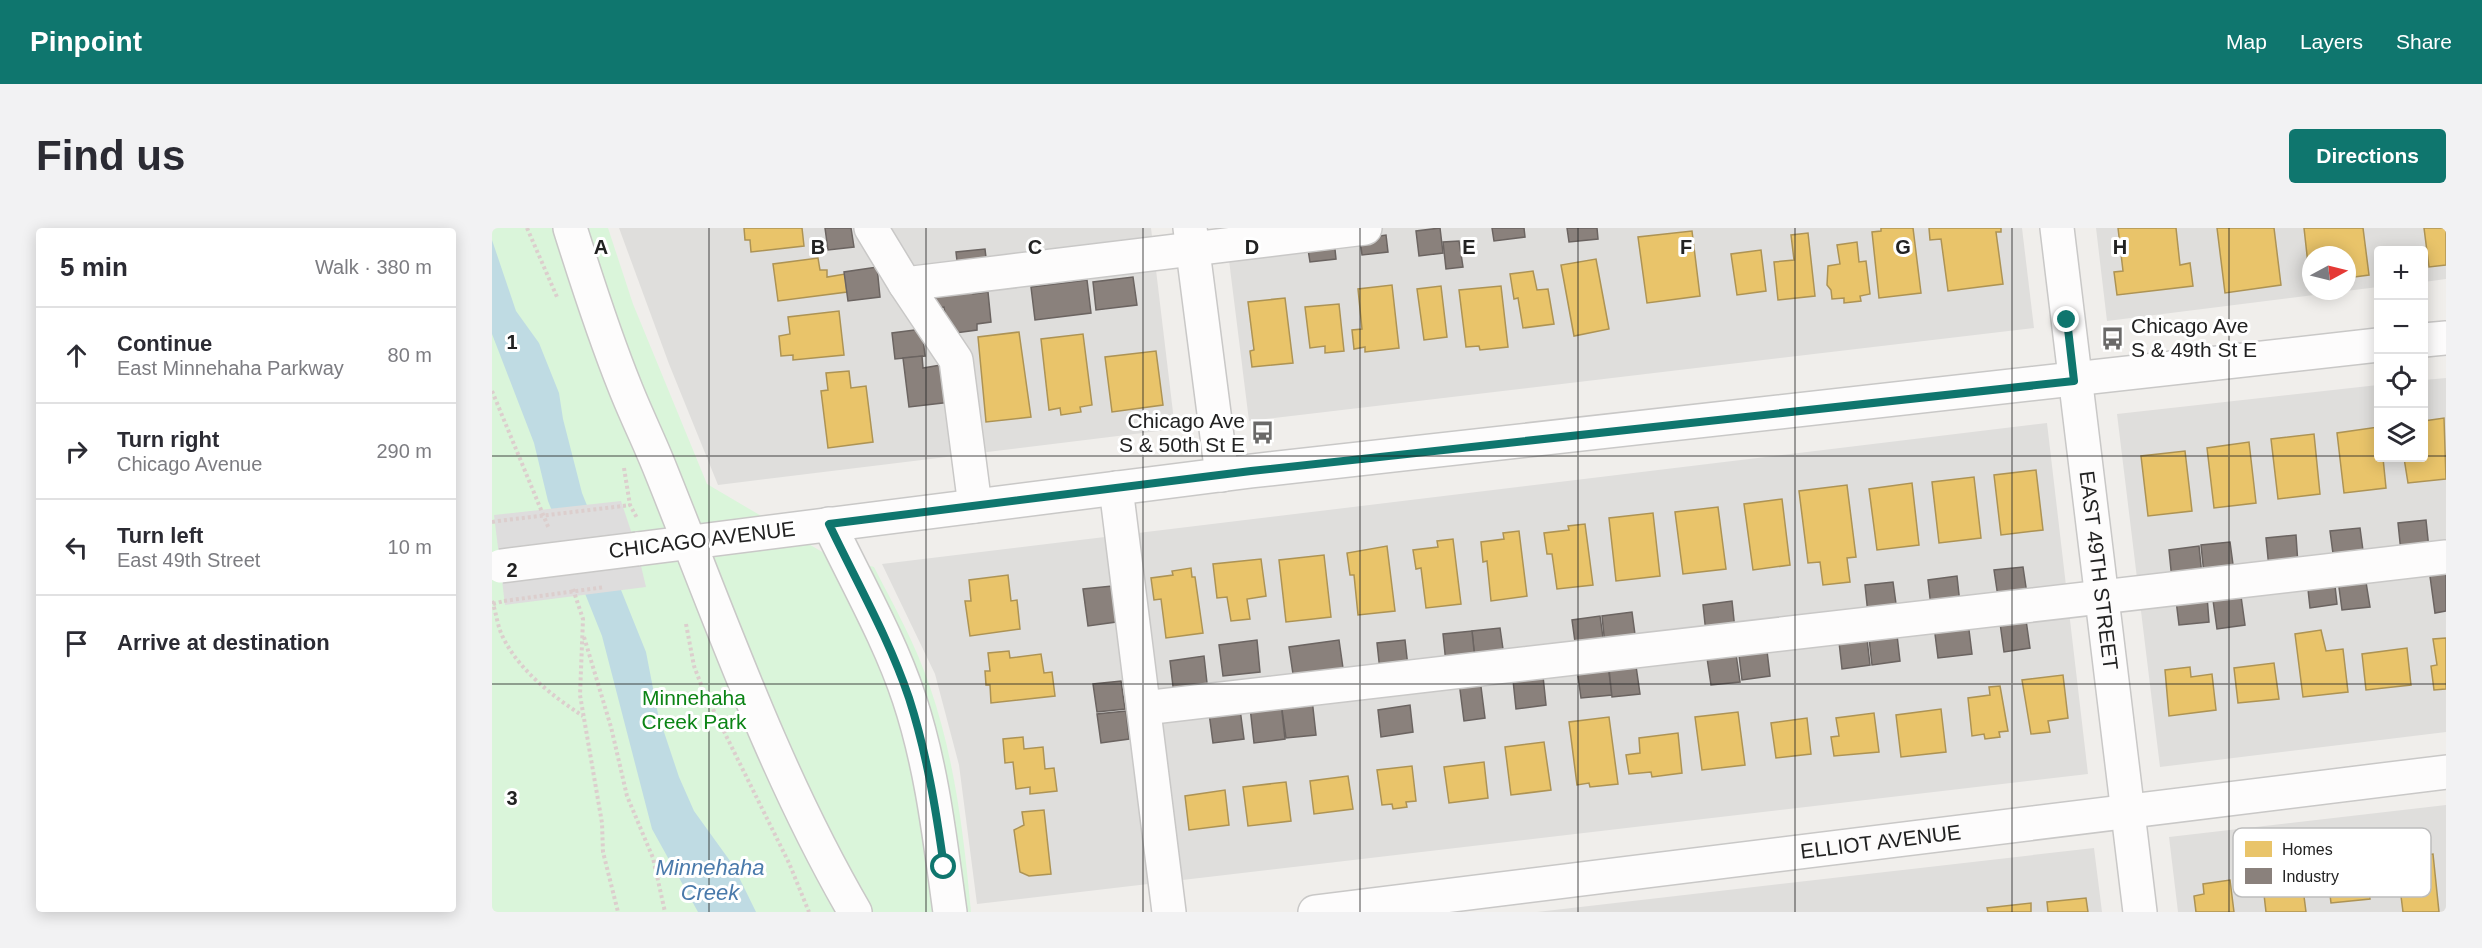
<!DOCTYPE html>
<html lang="en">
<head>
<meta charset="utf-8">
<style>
	body { margin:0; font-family:Helvetica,sans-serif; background:#f2f2f3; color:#2b2b33 }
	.controls { position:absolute; right:18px; top:18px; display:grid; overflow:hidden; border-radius:6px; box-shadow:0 3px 15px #0003 }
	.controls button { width:54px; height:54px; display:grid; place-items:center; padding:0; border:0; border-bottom:2px solid #e1e1e2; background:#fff; color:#2b2b33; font:30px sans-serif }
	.compass { position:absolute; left:1810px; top:18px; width:54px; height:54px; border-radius:50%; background:#fff; box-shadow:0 3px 15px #0003; rotate:83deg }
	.stop { position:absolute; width:18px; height:18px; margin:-14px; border:4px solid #0f766e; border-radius:50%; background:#fff }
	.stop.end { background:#0f766e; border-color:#fff; box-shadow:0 2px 6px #0008 }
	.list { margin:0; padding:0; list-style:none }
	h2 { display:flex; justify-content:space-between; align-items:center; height:78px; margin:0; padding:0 24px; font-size:26px }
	h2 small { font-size:20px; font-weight:400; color:#7c7c81 }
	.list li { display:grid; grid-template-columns:39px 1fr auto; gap:18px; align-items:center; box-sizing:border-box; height:96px; padding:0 24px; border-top:2px solid #e1e1e2 }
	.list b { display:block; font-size:22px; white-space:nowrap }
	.list p { margin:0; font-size:20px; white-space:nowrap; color:#7c7c81 }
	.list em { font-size:20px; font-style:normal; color:#7c7c81 }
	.icon { flex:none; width:33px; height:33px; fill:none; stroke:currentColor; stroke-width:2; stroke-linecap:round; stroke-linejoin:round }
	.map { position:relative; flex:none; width:1954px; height:684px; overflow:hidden; border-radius:6px }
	header { display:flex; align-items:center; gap:36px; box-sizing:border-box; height:84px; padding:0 30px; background:#0f766e; color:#fff }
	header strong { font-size:28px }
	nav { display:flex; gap:33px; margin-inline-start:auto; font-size:21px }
	.intro { display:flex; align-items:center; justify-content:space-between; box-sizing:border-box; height:144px; padding:0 36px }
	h1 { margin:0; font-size:42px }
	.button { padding:15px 27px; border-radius:6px; background:#0f766e; color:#fff; font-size:21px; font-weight:700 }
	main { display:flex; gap:36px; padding:0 36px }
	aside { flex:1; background:#fff; border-radius:6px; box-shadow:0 3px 15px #0003 }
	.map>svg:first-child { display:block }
	.residential { fill:#dfdedc; fill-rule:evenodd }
	.park { fill:#daf5da }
	.water { fill:#bfdbe3 }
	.pier { fill:#dedddd }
	.homes { fill:#e9c46a; stroke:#ad9354; stroke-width:1.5 }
	.industry { fill:#8a817c; stroke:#6b6461; stroke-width:1.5 }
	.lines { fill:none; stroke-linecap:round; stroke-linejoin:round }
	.minor-casing { stroke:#c9c8c7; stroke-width:36 }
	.path { stroke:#dccecd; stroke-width:4; stroke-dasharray:3 3; stroke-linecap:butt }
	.minor { stroke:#fdfcfc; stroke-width:33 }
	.minor-bridge-casing { stroke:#c9c8c7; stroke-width:36; stroke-linecap:butt }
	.path-bridge { stroke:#dccecd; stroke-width:4; stroke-dasharray:3 3; stroke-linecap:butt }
	.minor-bridge { stroke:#fdfcfc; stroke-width:33 }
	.route { stroke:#0f766e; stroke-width:8 }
	.grid { fill:none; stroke:#222; stroke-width:1.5; stroke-opacity:0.55 }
	.labels { text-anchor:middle; stroke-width:6; stroke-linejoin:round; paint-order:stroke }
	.poi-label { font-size:21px; fill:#222; stroke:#fff; text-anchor:start }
	.street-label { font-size:21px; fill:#222; stroke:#fff }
	.park-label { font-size:21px; fill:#0c8416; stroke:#fff }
	.water-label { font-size:22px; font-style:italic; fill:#4a7aab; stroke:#fff }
	.key { fill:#fff; stroke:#bdbdbd; stroke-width:1.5 }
	.key-label { font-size:16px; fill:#222 }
	.grid-label { font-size:20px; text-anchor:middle; font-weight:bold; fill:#222; stroke:#fff; stroke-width:6; stroke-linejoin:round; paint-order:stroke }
</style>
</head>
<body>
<header>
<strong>Pinpoint</strong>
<nav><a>Map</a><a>Layers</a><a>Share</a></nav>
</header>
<div class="intro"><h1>Find us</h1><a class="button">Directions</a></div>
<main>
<aside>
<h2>5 min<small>Walk · 380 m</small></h2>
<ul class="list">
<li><svg class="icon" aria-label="ahead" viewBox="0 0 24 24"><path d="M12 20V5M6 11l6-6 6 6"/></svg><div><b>Continue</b><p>East Minnehaha Parkway</p></div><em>80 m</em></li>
<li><svg class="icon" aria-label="right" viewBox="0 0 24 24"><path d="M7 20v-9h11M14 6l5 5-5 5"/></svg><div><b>Turn right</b><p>Chicago Avenue</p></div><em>290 m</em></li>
<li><svg class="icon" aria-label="left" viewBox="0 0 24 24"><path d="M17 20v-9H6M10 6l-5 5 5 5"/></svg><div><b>Turn left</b><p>East 49th Street</p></div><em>10 m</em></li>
<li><svg class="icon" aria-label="arrive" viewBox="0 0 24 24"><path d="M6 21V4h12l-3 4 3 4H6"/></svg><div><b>Arrive at destination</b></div></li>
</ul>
</aside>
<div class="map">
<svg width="1954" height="684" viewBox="0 0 1954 684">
	<rect width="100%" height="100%" fill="#f0eeeb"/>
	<g class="residential">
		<polygon points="127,0 659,0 683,201 226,257 177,136"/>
		<polygon points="733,0 1530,0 1542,100 757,193"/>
		<path d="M1604,0H1954V51L1932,54V22H1886V59L1615,93ZM1819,27H1855V63H1819Z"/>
		<polygon points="1954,150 1954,504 1668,539 1625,186 1886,157 1886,230 1932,230 1932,152"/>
		<polygon points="1555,195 1596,546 485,676 467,537 443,446 390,336"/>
		<polygon points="1954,577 1954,684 1686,684 1677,609"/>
		<polygon points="1602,620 1610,684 1045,684"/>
	</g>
	<path class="park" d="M0,0H116L141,76L215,256L332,325L382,339C402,378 424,417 438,459C463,532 472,608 479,684H0Z"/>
	<polygon class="water" points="0,12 24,83 47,115 67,165 71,191 90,265 154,424 166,486 187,549 202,583 241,637 264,684 206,684 160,601 110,408 56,273 42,215 0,106"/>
	<polygon class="pier" points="129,273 145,321 154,359 13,377 2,287"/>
	<g class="homes">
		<polygon points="252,0 310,0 312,18 259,24 258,12 253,12"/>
		<polygon points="1389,0 1421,0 1429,65 1387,70 1380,4 1389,3"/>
		<polygon points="1437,0 1509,0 1509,4 1504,4 1511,56 1456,63 1449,11 1438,12"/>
		<polygon points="1626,0 1684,0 1688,37 1698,35 1701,58 1625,67 1622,44 1631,43"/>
		<polygon points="1725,0 1782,0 1789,57 1733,65"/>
		<polygon points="1812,0 1871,0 1877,47 1855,50 1855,27 1819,27 1818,54"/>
		<polygon points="1932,0 1954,0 1954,37 1937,39"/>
		<polygon points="1200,3 1208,68 1155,75 1146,9"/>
		<polygon points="1316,5 1323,68 1286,72 1282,34 1302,32 1299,7"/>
		<polygon points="1365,14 1367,34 1374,33 1378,66 1368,68 1369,73 1352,75 1352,70 1340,71 1339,62 1335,57 1336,38 1348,36 1345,17"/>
		<polygon points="1269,22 1274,63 1245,67 1239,26"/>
		<polygon points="326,30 328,42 335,42 335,49 353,46 355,64 286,73 281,36"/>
		<polygon points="1104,31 1117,101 1082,108 1069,37"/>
		<polygon points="1041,43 1045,62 1056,61 1062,96 1031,100 1026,70 1022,71 1018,46"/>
		<polygon points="900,57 907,120 873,124 873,119 862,121 860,102 870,101 866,61"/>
		<polygon points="949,58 955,109 932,112 925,61"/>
		<polygon points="1009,58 1016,119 988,122 987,118 974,119 967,62"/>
		<polygon points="793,70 801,135 760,139 758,123 762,122 756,74"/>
		<polygon points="847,76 852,123 833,125 833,118 818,120 813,79"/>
		<polygon points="347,83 352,127 301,132 301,127 289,128 287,108 298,106 296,89"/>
		<polygon points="527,104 539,189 494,194 486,109"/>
		<polygon points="591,106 600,177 588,179 589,184 569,187 568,180 557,182 549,111"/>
		<polygon points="664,123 671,177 620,184 613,129"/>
		<polygon points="357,143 359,160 374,158 381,214 336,220 329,163 336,162 334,145"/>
		<polygon points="1952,190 1954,251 1916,255 1912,230 1932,230 1932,193"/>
		<polygon points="1886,199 1886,230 1891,230 1894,260 1852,265 1845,205"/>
		<polygon points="1822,206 1828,266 1786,271 1779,211"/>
		<polygon points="1757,214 1764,275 1722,280 1715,220"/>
		<polygon points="1693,223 1700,283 1656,288 1649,228"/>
		<polygon points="1544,242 1551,302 1509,307 1502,247"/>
		<polygon points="1482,249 1489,310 1447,315 1440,254"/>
		<polygon points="1420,255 1427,317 1385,322 1377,261"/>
		<polygon points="1355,257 1364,329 1355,330 1358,354 1331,357 1328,334 1316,335 1307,263"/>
		<polygon points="1290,271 1298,337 1261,342 1252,276"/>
		<polygon points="1226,279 1234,341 1191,346 1183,284"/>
		<polygon points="1161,285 1168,348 1124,353 1117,290"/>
		<polygon points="1093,296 1101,357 1065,361 1060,326 1055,326 1052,305 1077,302 1076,298"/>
		<polygon points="1027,303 1035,368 999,373 995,333 991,334 989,314 1012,311 1011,305"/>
		<polygon points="961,311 969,376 934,380 929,340 924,341 921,322 946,319 945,313"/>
		<polygon points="895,318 903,383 866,387 862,347 858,347 855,325"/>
		<polygon points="832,327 839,389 794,394 787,332"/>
		<polygon points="769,331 774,368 755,371 758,391 739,393 735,369 725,370 721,336"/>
		<polygon points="699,340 700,349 703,349 711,405 674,410 669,371 662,372 659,350 681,347 680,343"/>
		<polygon points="516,347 519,373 525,372 528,401 478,408 473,373 479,373 477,352"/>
		<polygon points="1829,402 1834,423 1851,421 1856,464 1811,469 1803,406"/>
		<polygon points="1954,410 1954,461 1942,462 1939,438 1945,437 1941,411"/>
		<polygon points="1915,420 1919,457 1874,462 1870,426"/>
		<polygon points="517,423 518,430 549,426 552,445 560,444 563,468 499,475 498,457 494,457 493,443 498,443 496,425"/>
		<polygon points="1782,435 1787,471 1746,475 1742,440"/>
		<polygon points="1698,439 1699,449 1720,446 1724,482 1677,488 1673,442"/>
		<polygon points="1571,447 1576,490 1556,493 1558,504 1539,506 1530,452"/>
		<polygon points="1508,458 1516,503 1507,504 1508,509 1493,511 1492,506 1480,508 1476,470 1498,467 1497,459"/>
		<polygon points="1449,481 1454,524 1409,529 1404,487"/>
		<polygon points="1246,484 1253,537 1210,542 1203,489"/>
		<polygon points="1382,485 1387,524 1342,528 1339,509 1347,508 1344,490"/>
		<polygon points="1117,489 1126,556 1098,559 1097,555 1085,557 1077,494"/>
		<polygon points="1315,490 1319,526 1284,530 1279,495"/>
		<polygon points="1186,505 1190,545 1160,549 1159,544 1137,546 1134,527 1148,525 1147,510"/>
		<polygon points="531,509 532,521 551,519 553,541 562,540 565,563 538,566 538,559 524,561 521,534 513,535 511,511"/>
		<polygon points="1052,514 1059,562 1019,567 1013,519"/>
		<polygon points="992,534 996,570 957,575 952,539"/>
		<polygon points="920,538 924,573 914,574 915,579 901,581 900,576 890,577 885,542"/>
		<polygon points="856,548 861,581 822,586 818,553"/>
		<polygon points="794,554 799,593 756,598 751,559"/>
		<polygon points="733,562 737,597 697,602 693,568"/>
		<polygon points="552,582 559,646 537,648 528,644 522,602 532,597 530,584"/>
		<polygon points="1941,626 1947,684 1911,684 1905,636 1919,634 1918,629"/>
		<polygon points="1858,633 1859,640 1874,638 1878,671 1839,675 1835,642 1846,641 1845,635"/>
		<polygon points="1793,638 1794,647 1809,645 1814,684 1774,684 1770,649 1780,648 1779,640"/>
		<polygon points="1738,652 1742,684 1704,684 1702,668 1712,666 1711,656"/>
		<polygon points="1594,670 1596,684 1556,684 1555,674"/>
		<polygon points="1539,675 1539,684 1496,684 1495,680"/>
	</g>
	<g class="industry">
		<polygon points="333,0 359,0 362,19 336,22"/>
		<polygon points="948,0 951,25 927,28 924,3"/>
		<polygon points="1000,0 1032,0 1033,9 1002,13"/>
		<polygon points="1075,0 1105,0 1106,11 1077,14"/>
		<polygon points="894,7 896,24 870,27 868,11"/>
		<polygon points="842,12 844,31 818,34 815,15"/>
		<polygon points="967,13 971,39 954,41 951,14"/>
		<polygon points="493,21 495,38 466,42 464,24"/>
		<polygon points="385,39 388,69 356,73 352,44"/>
		<polygon points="641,49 645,77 604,82 601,54"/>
		<polygon points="595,52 599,85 543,92 539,59"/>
		<polygon points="480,60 481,66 496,64 499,94 485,96 485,102 456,106 452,79 445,80 443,65"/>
		<polygon points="430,101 433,128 403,131 400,105"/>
		<polygon points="430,128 431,140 454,136 459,174 417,179 411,130"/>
		<polygon points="1934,292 1937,321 1909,324 1906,295"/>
		<polygon points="1868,300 1872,330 1842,333 1838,303"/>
		<polygon points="1804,307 1806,337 1777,340 1774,310"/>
		<polygon points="1738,314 1742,344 1712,346 1709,317"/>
		<polygon points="1707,318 1710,348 1680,352 1677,322"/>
		<polygon points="1531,339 1535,366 1506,369 1502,342"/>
		<polygon points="1954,339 1954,383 1943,385 1937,341"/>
		<polygon points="1465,348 1468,376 1439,379 1436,352"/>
		<polygon points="1873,348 1878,379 1850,382 1846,352"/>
		<polygon points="1842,349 1845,376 1818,380 1815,352"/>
		<polygon points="1401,354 1405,383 1376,386 1373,357"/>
		<polygon points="620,358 624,394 596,398 591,361"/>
		<polygon points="1748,361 1753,397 1725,401 1720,365"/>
		<polygon points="1715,368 1717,394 1687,397 1684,372"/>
		<polygon points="1240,373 1243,402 1214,405 1211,377"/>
		<polygon points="1140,384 1144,414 1113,417 1110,388"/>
		<polygon points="1108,388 1112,417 1084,421 1080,392"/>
		<polygon points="1534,392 1538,420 1512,424 1508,395"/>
		<polygon points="1476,394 1480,426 1446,430 1442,398"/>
		<polygon points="1008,400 1012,428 983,432 980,403"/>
		<polygon points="980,403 983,432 954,435 951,406"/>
		<polygon points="1405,407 1408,433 1380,437 1377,410"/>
		<polygon points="1375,411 1378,437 1350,441 1347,414"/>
		<polygon points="765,412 768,444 731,448 727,417"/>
		<polygon points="847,412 851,440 801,446 797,419"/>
		<polygon points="913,412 916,439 888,443 885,415"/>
		<polygon points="1275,423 1278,448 1250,452 1247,427"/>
		<polygon points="1244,426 1248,454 1219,457 1215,430"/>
		<polygon points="712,428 716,464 682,467 678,433"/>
		<polygon points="1116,437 1120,467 1089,470 1085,441"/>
		<polygon points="1144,438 1148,466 1120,469 1117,441"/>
		<polygon points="1051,448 1054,477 1024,481 1021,452"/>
		<polygon points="988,451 993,490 972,493 967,454"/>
		<polygon points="629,453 633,481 605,484 601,456"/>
		<polygon points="820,471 824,507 794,510 789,475"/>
		<polygon points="789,475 793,511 762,515 758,479"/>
		<polygon points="918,477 921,504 889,509 886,482"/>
		<polygon points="748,481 752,511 721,515 717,485"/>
		<polygon points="634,483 637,511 609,515 605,486"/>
	</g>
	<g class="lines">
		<defs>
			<g id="minor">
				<path d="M78,0C95,54 112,107 133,159C144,187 158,215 169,243C229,392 282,545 363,684"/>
				<polyline points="379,0 413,56"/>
				<polyline points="698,0 730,247"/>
				<path id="s1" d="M1565,0L1648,684"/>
				<polyline points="1932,112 1954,110"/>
				<polyline points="624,260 677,684"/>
				<polyline points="483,278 464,132 413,56 873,0"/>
				<path d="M337,296C364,353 397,410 417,470C440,539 448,612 458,684"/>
				<polyline points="145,321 759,243 1886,117"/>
				<polyline points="652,480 1954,329"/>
				<path id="s2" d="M823,684L1954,544"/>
			</g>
		</defs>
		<use href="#minor" class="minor-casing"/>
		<g class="path">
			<polyline points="35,0 65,69"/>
			<polyline points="0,163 57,301"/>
			<polyline points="132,240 138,277 145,290"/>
			<polyline points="131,278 138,277"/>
			<polyline points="0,294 6,293"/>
			<polyline points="81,361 91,391 88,467 110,595 111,624 126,684"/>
			<path d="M0,373C4,384 5,395 9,405C24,440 60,468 91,488"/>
			<polyline points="1,376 12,373"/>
			<polyline points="194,396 202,438 210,459 297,635 317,684"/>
			<polyline points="92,409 119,499 135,568 161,630 173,684"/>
		</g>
		<use href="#minor" class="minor"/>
		<defs>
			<polyline id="minor-bridge" points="9,338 145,321"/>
		</defs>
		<use href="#minor-bridge" class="minor-bridge-casing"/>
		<g class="path-bridge">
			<polyline points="6,293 131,278"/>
			<polyline points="12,373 113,359"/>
		</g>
		<use href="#minor-bridge" class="minor-bridge"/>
	</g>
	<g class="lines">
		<path class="route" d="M452,639C444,582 435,526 417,470C397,410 364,353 337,296L759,243L1582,153L1575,92"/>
	</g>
	<path class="grid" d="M217,0V684M434,0V684M651,0V684M868,0V684M1086,0V684M1303,0V684M1520,0V684M1737,0V684M0,228H1886M1932,228H1954M0,456H1954"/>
	<defs>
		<symbol id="bus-bare" viewBox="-9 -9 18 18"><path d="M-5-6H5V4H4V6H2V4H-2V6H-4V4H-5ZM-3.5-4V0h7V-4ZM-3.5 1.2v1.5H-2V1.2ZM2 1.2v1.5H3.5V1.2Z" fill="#6a6968" stroke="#fff" stroke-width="2.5" paint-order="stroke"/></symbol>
	</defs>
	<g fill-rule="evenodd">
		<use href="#bus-bare" x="1604" y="94" width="33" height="33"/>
		<use href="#bus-bare" x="754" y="188" width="33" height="33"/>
	</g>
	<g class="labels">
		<g class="poi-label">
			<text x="1639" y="105">Chicago Ave<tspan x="1639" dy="24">S &amp; 49th St E</tspan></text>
			<text x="753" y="200" text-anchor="end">Chicago Ave<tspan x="753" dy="24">S &amp; 50th St E</tspan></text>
		</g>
		<g class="street-label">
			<text transform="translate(210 312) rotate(-7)" y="7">CHICAGO AVENUE</text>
			<text dy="7" stroke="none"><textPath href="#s1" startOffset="345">EAST 49TH STREET</textPath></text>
			<text dy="7" stroke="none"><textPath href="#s2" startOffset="570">ELLIOT AVENUE</textPath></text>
		</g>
		<g class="park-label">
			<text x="202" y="477">Minnehaha<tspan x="202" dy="24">Creek Park</tspan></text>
		</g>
		<g class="water-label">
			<text x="218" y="647">Minnehaha<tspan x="218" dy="25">Creek</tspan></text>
		</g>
	</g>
	<rect x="1741" y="600" width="198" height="69" rx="9" class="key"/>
	<rect x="1753" y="613" width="27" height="16" fill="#e9c46a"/>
	<rect x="1753" y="640" width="27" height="16" fill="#8a817c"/>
	<g class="key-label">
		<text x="1790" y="627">Homes</text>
		<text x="1790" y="654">Industry</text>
	</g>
	<g class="grid-label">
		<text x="109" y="26">A</text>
		<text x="326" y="26">B</text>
		<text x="543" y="26">C</text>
		<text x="760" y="26">D</text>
		<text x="977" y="26">E</text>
		<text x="1194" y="26">F</text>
		<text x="1411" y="26">G</text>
		<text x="1628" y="26">H</text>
		<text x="20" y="121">1</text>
		<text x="20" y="349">2</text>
		<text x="20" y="577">3</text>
	</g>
</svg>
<div class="controls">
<button>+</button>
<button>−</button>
<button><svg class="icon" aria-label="locate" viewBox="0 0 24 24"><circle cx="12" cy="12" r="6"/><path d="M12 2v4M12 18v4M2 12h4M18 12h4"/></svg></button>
<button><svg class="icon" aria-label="layers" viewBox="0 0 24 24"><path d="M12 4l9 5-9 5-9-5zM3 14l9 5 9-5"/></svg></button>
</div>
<svg class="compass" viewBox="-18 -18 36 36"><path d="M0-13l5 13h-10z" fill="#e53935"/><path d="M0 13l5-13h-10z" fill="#7c7c81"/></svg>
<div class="stop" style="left:452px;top:639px"></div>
<div class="stop end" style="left:1575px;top:92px"></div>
</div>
</main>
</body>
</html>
